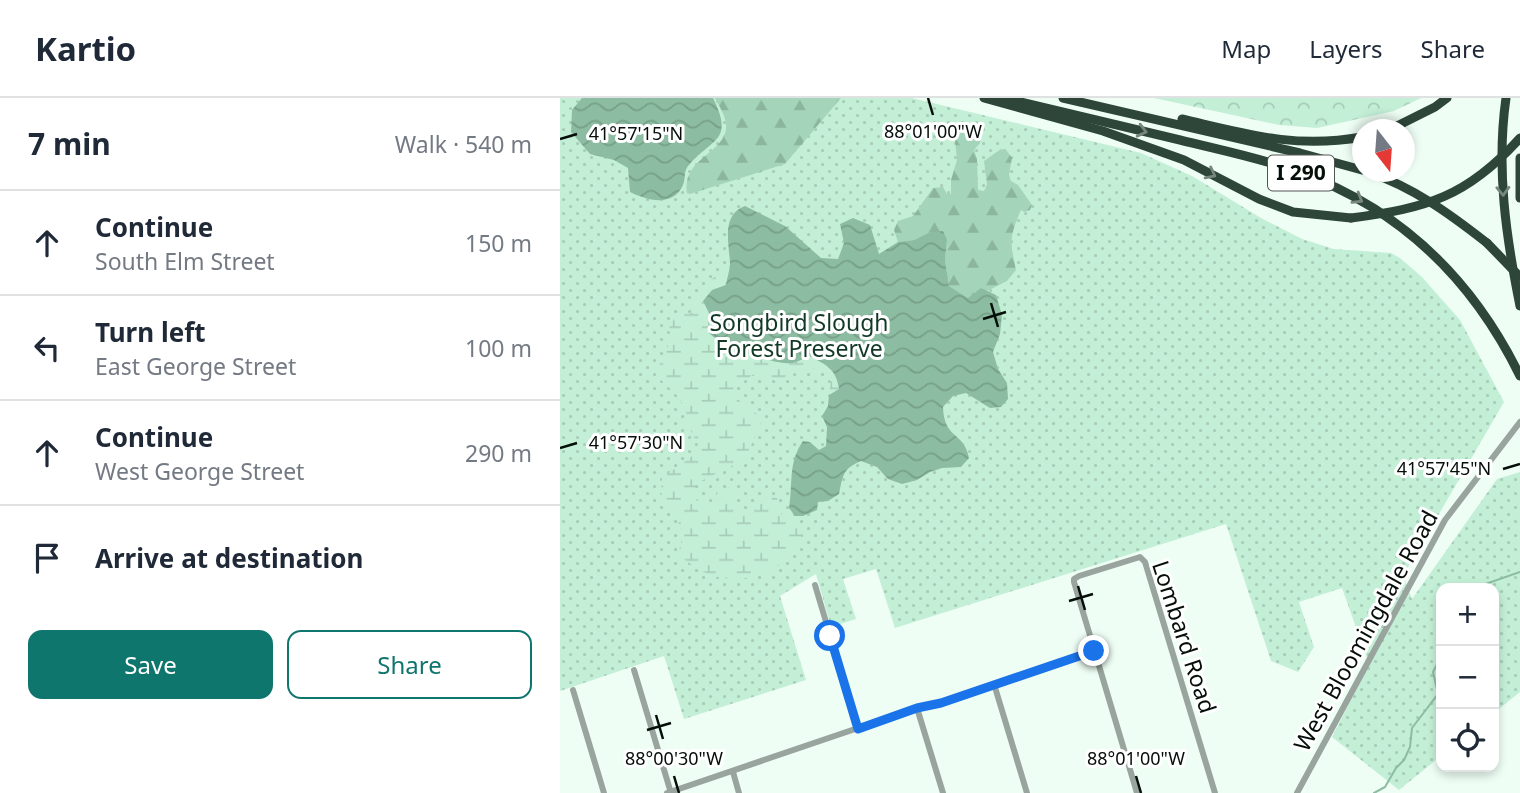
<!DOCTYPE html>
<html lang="en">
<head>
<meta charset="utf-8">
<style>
	body { margin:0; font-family:"Noto Sans",sans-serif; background:#f2f2f3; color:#1f2937 }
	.controls { position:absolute; right:21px; bottom:21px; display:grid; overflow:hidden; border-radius:14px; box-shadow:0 4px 10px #0003 }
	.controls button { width:63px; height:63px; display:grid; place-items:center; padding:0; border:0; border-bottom:2px solid #e0e1e3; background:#fff; color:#1f2937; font:35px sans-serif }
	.compass { position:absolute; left:792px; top:21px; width:63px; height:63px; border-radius:50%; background:#fff; box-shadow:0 4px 10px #0003; rotate:163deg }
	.stop { position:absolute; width:21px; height:21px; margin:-16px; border:5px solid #1a73e8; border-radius:50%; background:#fff }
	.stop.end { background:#1a73e8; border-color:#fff; box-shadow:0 2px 7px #0008 }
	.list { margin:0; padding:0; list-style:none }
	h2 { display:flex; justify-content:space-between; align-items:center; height:91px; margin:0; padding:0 28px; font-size:30px }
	h2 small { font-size:23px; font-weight:400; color:#747a83 }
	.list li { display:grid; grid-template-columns:46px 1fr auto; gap:21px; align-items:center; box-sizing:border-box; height:105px; padding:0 28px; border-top:2px solid #e0e1e3 }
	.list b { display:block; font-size:26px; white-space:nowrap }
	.list p { margin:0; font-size:23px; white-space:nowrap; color:#747a83 }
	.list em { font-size:23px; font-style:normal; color:#747a83 }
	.actions { display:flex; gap:14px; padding:21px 28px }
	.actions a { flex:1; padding:16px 0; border:2px solid #0f766e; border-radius:14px; text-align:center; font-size:24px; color:#0f766e }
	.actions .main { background:#0f766e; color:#fff }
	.icon { flex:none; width:38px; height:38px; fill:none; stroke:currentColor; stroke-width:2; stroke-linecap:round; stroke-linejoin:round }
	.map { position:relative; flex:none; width:960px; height:695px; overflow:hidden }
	header { display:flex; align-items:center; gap:42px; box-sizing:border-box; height:98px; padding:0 35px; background:#fff; border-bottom:2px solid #e0e1e3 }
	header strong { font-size:33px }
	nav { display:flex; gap:38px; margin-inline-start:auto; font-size:24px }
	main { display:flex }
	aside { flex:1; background:#fff }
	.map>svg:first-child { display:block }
	.grass { fill:url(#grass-dots) }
	.forest { fill:url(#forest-firs) }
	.wetland { fill:url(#wetland-marsh) }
	.park { fill:url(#park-crowns) }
	.water { fill:url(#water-waves) }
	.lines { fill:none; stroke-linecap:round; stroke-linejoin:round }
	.stream { stroke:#8cbca1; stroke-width:2 }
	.minor { stroke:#98a49d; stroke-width:6 }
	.highway { stroke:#2e4639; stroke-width:9 }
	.highway-bridge { stroke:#2e4639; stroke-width:9 }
	.oneway { stroke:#77877e }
	.route { stroke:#1a73e8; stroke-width:9 }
	.ticks { fill:none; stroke:#050e09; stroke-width:2.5 }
	.labels { text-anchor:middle; stroke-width:6; stroke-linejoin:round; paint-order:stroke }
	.shield { fill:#fff; stroke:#505653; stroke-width:2 }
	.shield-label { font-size:21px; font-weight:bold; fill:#050e09 }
	.park-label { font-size:23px; fill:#123927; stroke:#fff }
	.street-label { font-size:23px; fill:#050e09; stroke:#fff }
	.ticks-label { font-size:18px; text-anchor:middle; fill:#050e09; stroke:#fff; stroke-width:6; stroke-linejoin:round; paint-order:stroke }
</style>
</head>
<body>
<header>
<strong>Kartio</strong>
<nav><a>Map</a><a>Layers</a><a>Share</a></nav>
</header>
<main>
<aside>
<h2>7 min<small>Walk · 540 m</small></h2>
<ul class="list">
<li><svg class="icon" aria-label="ahead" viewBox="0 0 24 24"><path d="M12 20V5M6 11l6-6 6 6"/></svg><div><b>Continue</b><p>South Elm Street</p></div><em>150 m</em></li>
<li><svg class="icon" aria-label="left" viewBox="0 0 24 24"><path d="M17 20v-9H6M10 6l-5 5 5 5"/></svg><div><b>Turn left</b><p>East George Street</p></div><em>100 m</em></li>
<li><svg class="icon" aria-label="ahead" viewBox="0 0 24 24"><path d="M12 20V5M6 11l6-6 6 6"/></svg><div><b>Continue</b><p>West George Street</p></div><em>290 m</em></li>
<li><svg class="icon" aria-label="arrive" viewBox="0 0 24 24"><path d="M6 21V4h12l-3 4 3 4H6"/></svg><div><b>Arrive at destination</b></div></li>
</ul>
<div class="actions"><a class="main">Save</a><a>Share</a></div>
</aside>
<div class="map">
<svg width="960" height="695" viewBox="0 0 960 695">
	<defs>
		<pattern id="grass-dots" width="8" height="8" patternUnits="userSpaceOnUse" patternTransform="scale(1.75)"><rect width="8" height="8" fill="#c4efd7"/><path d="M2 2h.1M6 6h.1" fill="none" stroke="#a7ccb7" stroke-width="1.8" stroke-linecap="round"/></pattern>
		<pattern id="forest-firs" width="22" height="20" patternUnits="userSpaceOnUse" patternTransform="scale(1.75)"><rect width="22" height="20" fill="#a4d4b9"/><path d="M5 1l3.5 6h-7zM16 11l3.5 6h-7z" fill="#8cb59e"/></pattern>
		<pattern id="wetland-marsh" width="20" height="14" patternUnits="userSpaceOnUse" patternTransform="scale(1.75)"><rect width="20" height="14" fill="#c4efd7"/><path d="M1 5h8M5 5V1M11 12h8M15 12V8" fill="none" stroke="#a7ccb7"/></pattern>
		<pattern id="park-crowns" width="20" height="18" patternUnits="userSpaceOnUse" patternTransform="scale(1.75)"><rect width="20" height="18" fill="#c4efd7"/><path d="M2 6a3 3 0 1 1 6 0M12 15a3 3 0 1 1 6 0" fill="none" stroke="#a7ccb7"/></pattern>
		<pattern id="water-waves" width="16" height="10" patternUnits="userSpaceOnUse" patternTransform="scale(1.75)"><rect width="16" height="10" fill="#8cbca1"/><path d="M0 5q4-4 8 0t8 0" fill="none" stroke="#77a089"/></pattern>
	</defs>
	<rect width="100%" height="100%" fill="#eefef4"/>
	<polygon class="grass" points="0,0 352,0 581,55 632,78 701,120 742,141 774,151 831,155 840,160 862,179 900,222 944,304 843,478 852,501 937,381 960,374 960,594 934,615 934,490 881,490 881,658 839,692 772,639 809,566 782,490 739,504 754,549 738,574 711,563 666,426 335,530 316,471 283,481 296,521 271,529 256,476 220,498 246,582 124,621 104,558 0,593"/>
	<g class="forest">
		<path d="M155,0H281L225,66L130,96L127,95C121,59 169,55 166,26C165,17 159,8 155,0Z"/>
		<path d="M417,26L422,32L420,45L414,52L417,61L418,92L424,93L427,87L424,63L441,51L447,53L452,60L449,77L451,83L458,87L472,107L470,112L464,114L461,112C449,139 450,144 456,172L447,183L427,193L421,191L408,200L389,188L385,162L387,142L368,135L354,142L338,144L334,132L338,123L353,118L373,90L383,89L387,96H391V82L397,62L395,42L398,35L407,29Z"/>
	</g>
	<path class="wetland" d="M170,168L166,188L152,192L147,213L152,221L234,265L248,258C267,267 276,271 279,292L269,297L271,284L266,275L253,271L240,273L217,282L194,276L176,288V300L197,316L201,326L188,354L176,366L135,386V401L147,410L155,403L158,393L169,389L175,395V407L185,414L197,407L205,397H216L221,416L243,431C238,470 186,490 151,477C139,473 128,463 117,457L123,441L121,429L101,395L102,380L135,356L138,346L127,326L126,313L118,298L98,279C97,265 105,258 109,245C111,236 108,226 111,216L132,215C134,187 151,183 170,168Z"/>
	<polygon class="park" points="594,0 861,0 834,13 757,30 719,27"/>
	<g class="water">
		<path d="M22,0H153C174,43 154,39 129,67C123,73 126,80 123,87C113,110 86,102 70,94L68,70L54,62L30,56L11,34L12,12Z"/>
		<path d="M185,108L225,128L261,160L278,161L284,145L280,126L293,120L310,127L319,156L338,144L354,142L368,135L383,133L387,142L385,162L389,188L408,200L421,190L436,197L442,217L440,236L433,254L438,271L447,285L448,301L441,309L430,310L406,295L393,298L383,309C384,342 404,333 409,360L401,369L382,370L370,374L357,382L342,386L328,381L317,369L301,363C282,371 283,378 279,396L268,403L258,404L257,412L243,418H235L229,410C233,386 228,364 243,343L250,344L259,352L266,348L267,329L262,318L268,308L269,297L279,291C276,271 267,267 249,258C244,260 238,264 233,265C214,267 163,249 149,235L152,221L143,203L152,192L166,187C167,180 170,172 170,165C169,145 161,117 185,108Z"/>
	</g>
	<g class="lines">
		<g class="stream">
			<polyline points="914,490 960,474"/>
			<polyline points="814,695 825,689 836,670 844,662 850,649 852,630 878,596 873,574 881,559"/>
		</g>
		<g class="minor">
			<polyline points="255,487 298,631"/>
			<polyline points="74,572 111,695"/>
			<polyline points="434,586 467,695"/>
			<polyline points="13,592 44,695"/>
			<polyline points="357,610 383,695"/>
			<polyline points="173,674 179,695"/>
			<polyline points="107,695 357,610 381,605 534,553"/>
			<polyline points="577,695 514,484 514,481 519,478 580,459 585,464 655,695"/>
			<polyline points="737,695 885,422 960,324"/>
		</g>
		<g class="highway">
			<polyline points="424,0 543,33 624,62 699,101 733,114 791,120"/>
			<path d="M444,0C503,14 562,28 620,42C660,52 701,60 739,74C841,111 913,182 960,278"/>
			<polyline points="503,0 740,55 802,72"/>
			<path d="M946,0C936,70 946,139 960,208"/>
			<path d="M622,21C687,36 735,51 802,39"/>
			<polyline points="829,32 875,9 887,0"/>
			<polyline points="960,60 960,100"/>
			<path d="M808,74C853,89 890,116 927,145"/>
		</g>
		<g class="highway-bridge">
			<path d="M791,120C867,110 907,99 960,40"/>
			<polyline points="927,145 960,179"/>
		</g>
	</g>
	<defs><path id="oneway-chevron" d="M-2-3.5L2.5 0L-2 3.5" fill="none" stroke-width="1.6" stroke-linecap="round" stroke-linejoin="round" transform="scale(1.75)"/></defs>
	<g class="oneway">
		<use href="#oneway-chevron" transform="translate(582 33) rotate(14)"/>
		<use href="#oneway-chevron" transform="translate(651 76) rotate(27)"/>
		<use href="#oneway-chevron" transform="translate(943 93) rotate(88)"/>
		<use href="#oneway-chevron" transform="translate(798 101) rotate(31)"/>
	</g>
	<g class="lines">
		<polyline class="route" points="270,538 298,631 357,610 381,605 534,553"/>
	</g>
	<path class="ticks" d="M368,0L373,17M0,41L17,36M431,205L438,229M423,221L446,214M0,350L17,345M943,371L960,366M518,488L525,512M509,503L533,496M96,617L103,641M87,632L111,625M114,678L119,695M576,678L581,695"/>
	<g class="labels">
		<rect class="shield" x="708" y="57.5" width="66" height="35" rx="5"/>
		<g class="shield-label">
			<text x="741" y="82">I 290</text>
		</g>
		<g class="park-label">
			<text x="239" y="233">Songbird Slough<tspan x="239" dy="26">Forest Preserve</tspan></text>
		</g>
		<g class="street-label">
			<text transform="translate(806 533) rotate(-61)" y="8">West Bloomingdale Road</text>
			<text transform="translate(624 539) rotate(72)" y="8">Lombard Road</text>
		</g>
	</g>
	<g class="ticks-label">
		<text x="373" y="40">88°01'00"W</text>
		<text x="76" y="42">41°57'15"N</text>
		<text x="76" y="351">41°57'30"N</text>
		<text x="884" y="377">41°57'45"N</text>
		<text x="114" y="667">88°00'30"W</text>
		<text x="576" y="667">88°01'00"W</text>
	</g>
</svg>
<div class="controls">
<button>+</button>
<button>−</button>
<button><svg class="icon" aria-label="locate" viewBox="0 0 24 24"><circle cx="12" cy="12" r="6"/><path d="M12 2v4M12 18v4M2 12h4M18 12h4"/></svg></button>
</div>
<svg class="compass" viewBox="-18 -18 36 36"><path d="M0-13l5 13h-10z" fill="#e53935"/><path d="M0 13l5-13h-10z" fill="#747a83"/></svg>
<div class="stop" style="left:270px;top:538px"></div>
<div class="stop end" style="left:534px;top:553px"></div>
</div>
</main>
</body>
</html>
